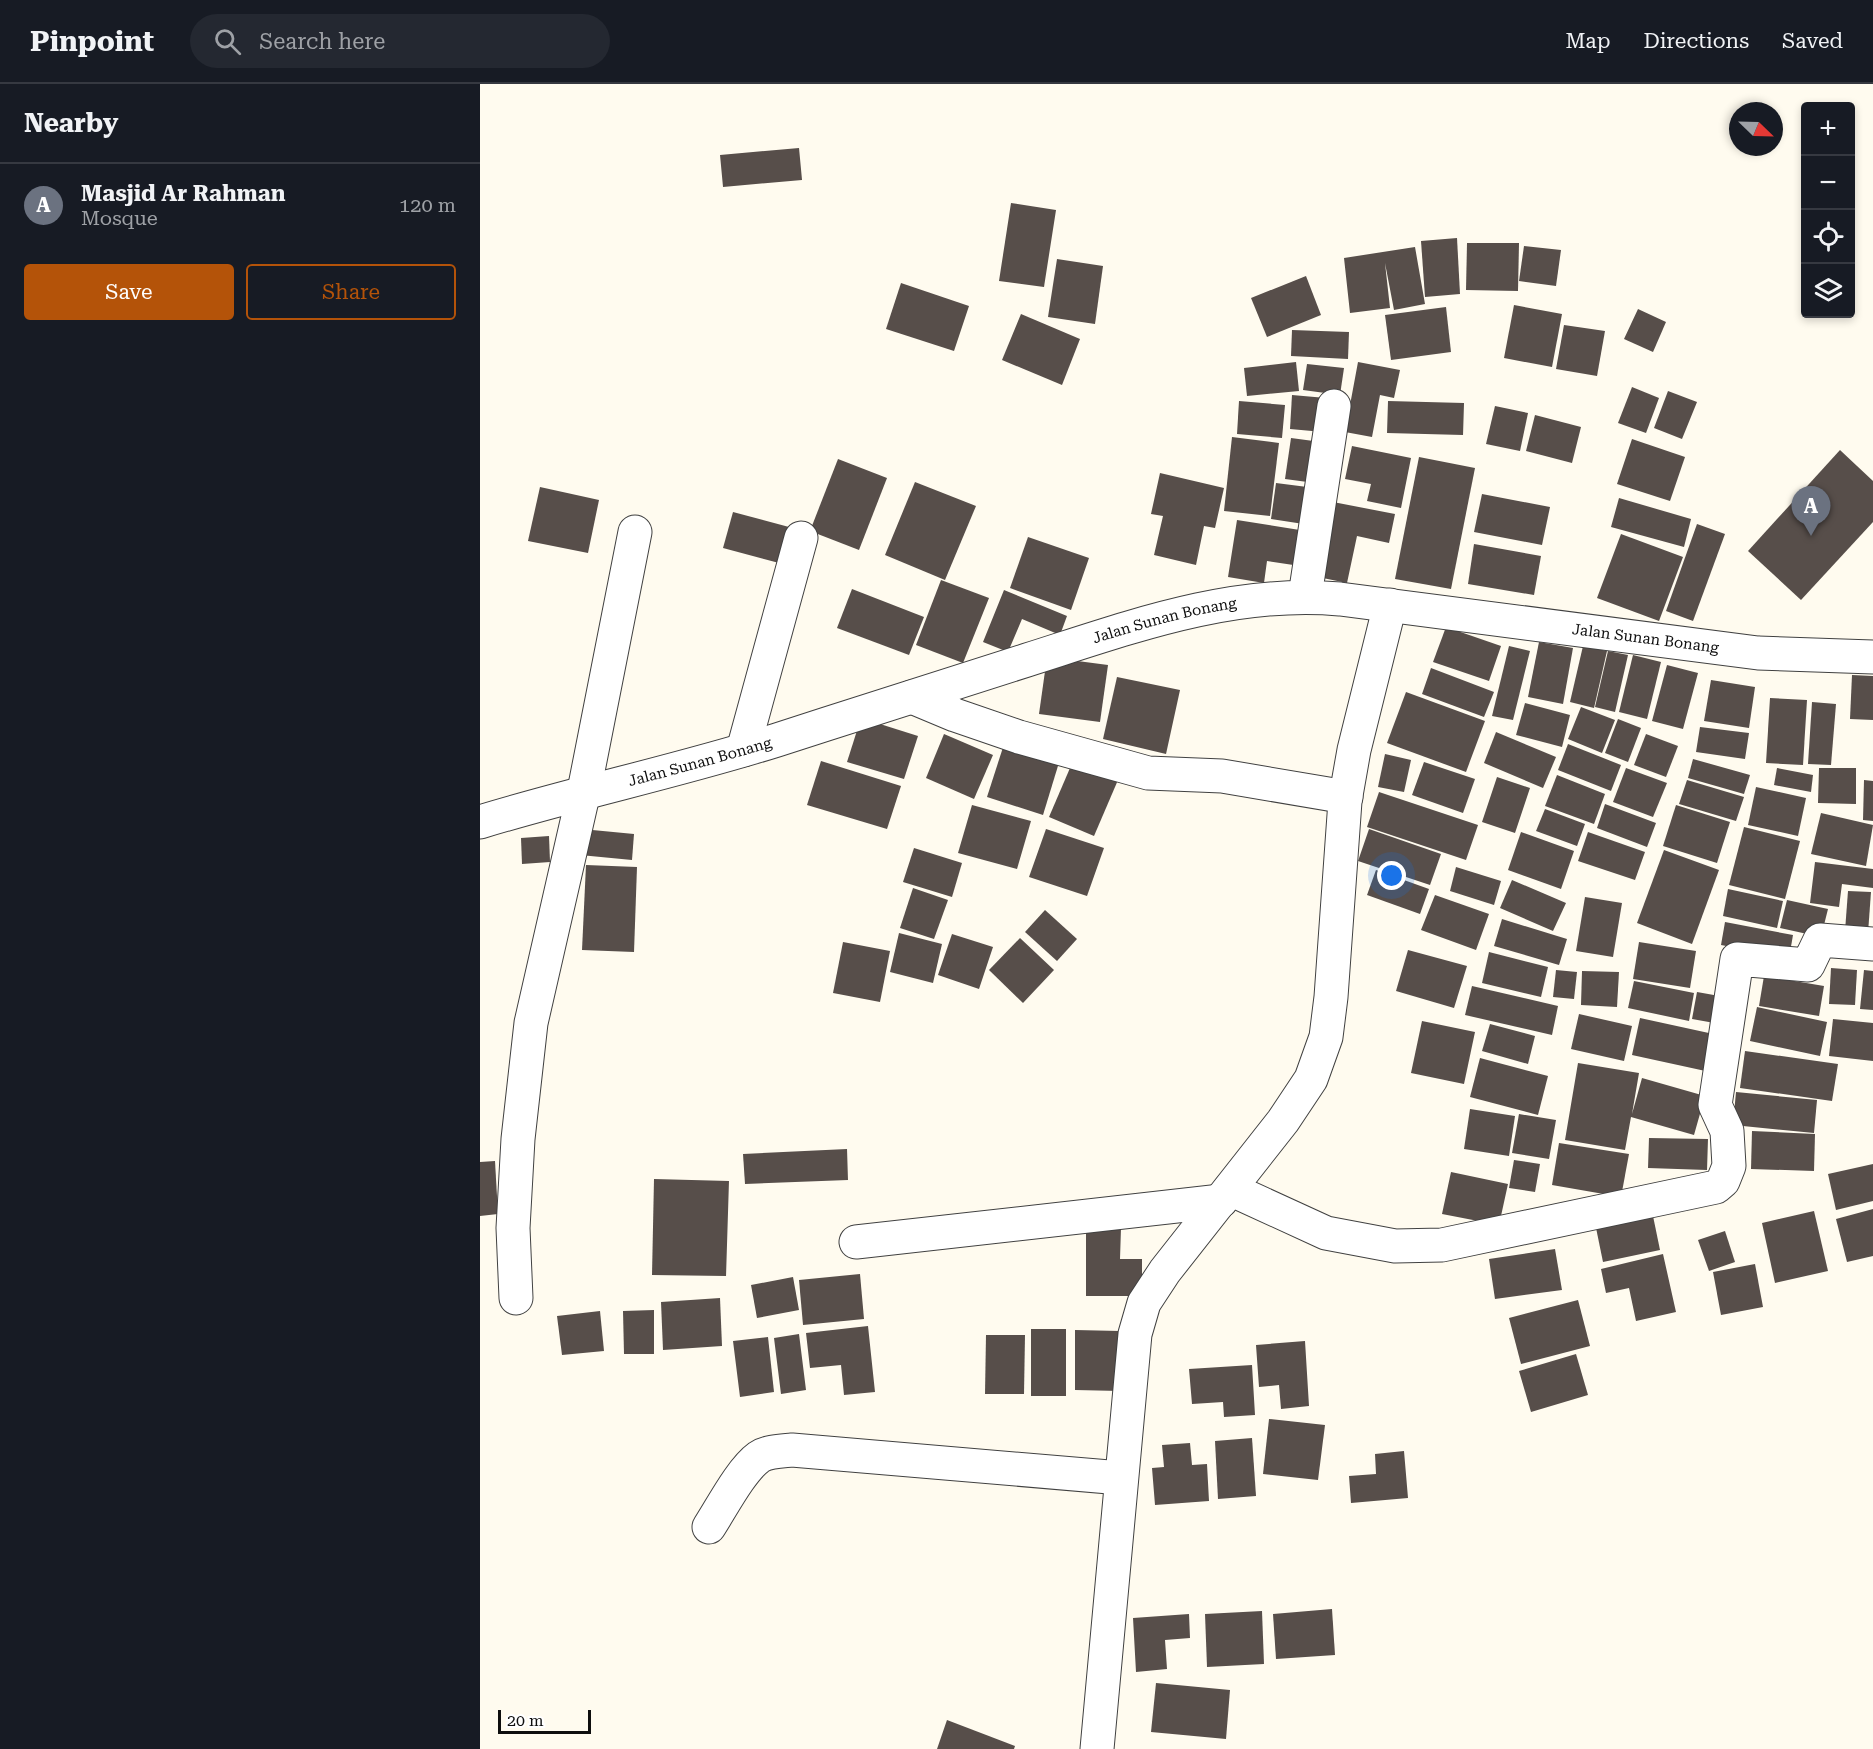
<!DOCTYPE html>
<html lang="en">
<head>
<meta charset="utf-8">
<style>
	body { margin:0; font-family:"Roboto Serif",serif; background:#242831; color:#f1f3f6 }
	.controls { position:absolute; right:18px; top:18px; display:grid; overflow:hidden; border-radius:6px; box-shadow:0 3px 9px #0003 }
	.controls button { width:54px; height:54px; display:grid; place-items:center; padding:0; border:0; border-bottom:2px solid #363941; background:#171b24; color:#f1f3f6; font:30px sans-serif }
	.compass { position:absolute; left:1249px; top:18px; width:54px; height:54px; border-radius:50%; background:#171b24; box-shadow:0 3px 9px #0003; rotate:113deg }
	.scale { position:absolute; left:18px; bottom:15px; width:93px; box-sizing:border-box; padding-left:6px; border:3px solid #0e0e0e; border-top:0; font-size:16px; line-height:21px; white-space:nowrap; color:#0e0e0e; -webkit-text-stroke:4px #fff; paint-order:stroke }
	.you { position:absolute; left:912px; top:792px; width:21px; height:21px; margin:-15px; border:4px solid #fff; border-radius:50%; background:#1a73e8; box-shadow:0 0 0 9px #1a73e833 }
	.badge { display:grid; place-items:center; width:39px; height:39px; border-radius:50%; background:#b45309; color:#fff; font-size:20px; font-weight:700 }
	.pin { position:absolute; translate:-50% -50px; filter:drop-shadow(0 2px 3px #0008) }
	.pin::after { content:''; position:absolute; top:32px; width:21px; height:18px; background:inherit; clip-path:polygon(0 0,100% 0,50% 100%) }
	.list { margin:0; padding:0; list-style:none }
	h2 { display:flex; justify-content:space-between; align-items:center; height:78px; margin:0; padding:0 24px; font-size:26px }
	h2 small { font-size:20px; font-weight:400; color:#9ea1a6 }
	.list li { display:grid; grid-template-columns:39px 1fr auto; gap:18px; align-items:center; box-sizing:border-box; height:84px; padding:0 24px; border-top:2px solid #363941 }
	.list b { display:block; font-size:22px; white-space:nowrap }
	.list p { margin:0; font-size:20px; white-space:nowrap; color:#9ea1a6 }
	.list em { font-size:20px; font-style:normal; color:#9ea1a6 }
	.actions { display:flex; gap:12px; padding:18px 24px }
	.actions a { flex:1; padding:14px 0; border:2px solid #b45309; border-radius:6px; text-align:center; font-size:21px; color:#b45309 }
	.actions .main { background:#b45309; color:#fff }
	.icon { flex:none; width:33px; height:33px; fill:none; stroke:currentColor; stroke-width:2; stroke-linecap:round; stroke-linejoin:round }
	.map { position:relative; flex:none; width:1393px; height:1665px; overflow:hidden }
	header { display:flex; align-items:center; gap:36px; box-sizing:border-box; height:84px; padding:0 30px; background:#171b24; border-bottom:2px solid #363941 }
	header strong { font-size:28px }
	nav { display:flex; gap:33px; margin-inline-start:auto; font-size:21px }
	.search { width:420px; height:54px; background:#242831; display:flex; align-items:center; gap:15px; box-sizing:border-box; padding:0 21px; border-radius:33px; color:#9ea1a6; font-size:22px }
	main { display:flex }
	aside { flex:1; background:#171b24 }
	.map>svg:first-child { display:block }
	.building { fill:#574e4a }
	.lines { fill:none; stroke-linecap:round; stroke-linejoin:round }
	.minor-casing { stroke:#414141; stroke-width:35 }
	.tertiary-casing { stroke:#414141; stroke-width:35 }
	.minor { stroke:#fff; stroke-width:33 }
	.tertiary { stroke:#fff; stroke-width:33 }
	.labels { text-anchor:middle; stroke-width:6; stroke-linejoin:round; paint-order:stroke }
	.street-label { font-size:15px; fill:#0e0e0e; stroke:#fff }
</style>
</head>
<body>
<header>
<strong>Pinpoint</strong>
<div class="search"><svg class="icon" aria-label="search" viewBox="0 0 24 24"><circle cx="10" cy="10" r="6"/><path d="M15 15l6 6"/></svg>Search here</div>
<nav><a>Map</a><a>Directions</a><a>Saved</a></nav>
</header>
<main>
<aside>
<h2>Nearby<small></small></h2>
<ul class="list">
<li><span class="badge" style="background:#6b7280">A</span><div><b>Masjid Ar Rahman</b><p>Mosque</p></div><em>120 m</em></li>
</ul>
<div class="actions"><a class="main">Save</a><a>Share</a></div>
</aside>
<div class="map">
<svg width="1393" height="1665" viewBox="0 0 1393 1665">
	<rect width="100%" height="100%" fill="#fffbef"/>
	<g class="building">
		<polygon points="319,64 322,96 243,103 240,71"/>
		<polygon points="531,119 576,126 564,203 519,197"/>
		<polygon points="977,154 980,210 945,213 941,157"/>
		<polygon points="987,159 1039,159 1038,207 986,206"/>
		<polygon points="1044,162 1081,166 1076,202 1039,197"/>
		<polygon points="935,163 945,220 914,226 905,179 910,224 870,229 864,174"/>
		<polygon points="577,175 623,182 615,240 568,233"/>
		<polygon points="826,192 841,231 787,253 771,214"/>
		<polygon points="421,199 489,222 474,267 406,245"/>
		<polygon points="1034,221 1082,230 1072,283 1024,274"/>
		<polygon points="966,223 971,268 911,276 905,231"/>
		<polygon points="1158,225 1186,238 1173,268 1144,255"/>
		<polygon points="541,230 600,255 582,301 522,276"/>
		<polygon points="1084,241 1125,247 1117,292 1076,285"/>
		<polygon points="812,246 869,248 868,275 811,272"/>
		<polygon points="816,278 819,307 767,312 764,284"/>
		<polygon points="878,278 920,286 914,314 900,311 892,353 865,348"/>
		<polygon points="827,280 864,284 860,311 823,306"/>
		<polygon points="1152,303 1179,314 1166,349 1138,339"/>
		<polygon points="1188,307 1217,318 1202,355 1174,344"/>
		<polygon points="812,311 846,314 843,348 810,345"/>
		<polygon points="759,317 805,321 802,354 757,350"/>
		<polygon points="908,317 984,319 983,351 907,349"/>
		<polygon points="1015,322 1048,329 1040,367 1006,360"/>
		<polygon points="1055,331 1101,343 1092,379 1046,367"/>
		<polygon points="752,353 799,359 790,432 744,427"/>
		<polygon points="811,354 841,358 835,399 805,395"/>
		<polygon points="1152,355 1205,373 1190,417 1137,400"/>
		<polygon points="872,362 931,374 921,424 887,417 891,400 865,395"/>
		<polygon points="1360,366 1393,397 1393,438 1321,516 1268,467"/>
		<polygon points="939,373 995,384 971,505 915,495"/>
		<polygon points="358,375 407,394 379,466 330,447"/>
		<polygon points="680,389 744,404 735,444 724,442 716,481 674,471 683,432 671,430"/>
		<polygon points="435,398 496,422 465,496 405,471"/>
		<polygon points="796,399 835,404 830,441 791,435"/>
		<polygon points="60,403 119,416 108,469 48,457"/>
		<polygon points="1002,410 1070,423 1062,461 994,448"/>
		<polygon points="1139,414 1211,435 1204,463 1131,443"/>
		<polygon points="853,418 915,430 909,459 877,452 867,499 838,493"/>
		<polygon points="253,428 309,443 299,479 243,464"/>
		<polygon points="757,436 826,447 820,482 787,477 784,499 748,493"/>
		<polygon points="1217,440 1245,450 1213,537 1186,527"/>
		<polygon points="1141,450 1203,473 1179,537 1117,514"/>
		<polygon points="548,453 609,474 591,526 530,504"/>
		<polygon points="994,460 1061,472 1054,511 988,500"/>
		<polygon points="461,496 509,514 483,579 436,561"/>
		<polygon points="372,505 444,533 429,571 357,544"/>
		<polygon points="524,506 587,532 580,551 542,535 528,568 503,558"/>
		<polygon points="966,543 1021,562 1009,597 953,578"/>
		<polygon points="1059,558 1093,564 1083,620 1048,613"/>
		<polygon points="1029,562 1050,567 1033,636 1012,632"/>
		<polygon points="1103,562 1127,567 1114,624 1090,618"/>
		<polygon points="1128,567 1148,571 1135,628 1115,623"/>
		<polygon points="1153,571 1181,578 1167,635 1139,628"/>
		<polygon points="567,573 628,581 620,638 559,630"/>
		<polygon points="1187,581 1218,589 1203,645 1172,637"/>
		<polygon points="951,584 1014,608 1004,633 942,610"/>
		<polygon points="1372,591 1393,592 1393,636 1370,635"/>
		<polygon points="637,593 700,606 686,670 623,655"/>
		<polygon points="1231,596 1275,603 1269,644 1224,637"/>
		<polygon points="926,608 1005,637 986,688 907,659"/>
		<polygon points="1290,614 1327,616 1323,681 1286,679"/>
		<polygon points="1332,618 1356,620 1351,681 1328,680"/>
		<polygon points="1045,619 1090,631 1082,663 1036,651"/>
		<polygon points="1101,623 1135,636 1122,669 1088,655"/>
		<polygon points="381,634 438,652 424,695 367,678"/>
		<polygon points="1138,635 1161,644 1148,678 1125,669"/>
		<polygon points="1220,643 1269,649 1265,675 1216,668"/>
		<polygon points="1016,648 1076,673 1063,704 1004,679"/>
		<polygon points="464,650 513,671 494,715 446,694"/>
		<polygon points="1166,650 1198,662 1186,693 1154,681"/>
		<polygon points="526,654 581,672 563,731 507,713"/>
		<polygon points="1088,660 1141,681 1131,707 1078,686"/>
		<polygon points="905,670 931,676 924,708 898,703"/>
		<polygon points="1213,675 1270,691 1264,710 1208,694"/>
		<polygon points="341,677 421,702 407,745 327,721"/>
		<polygon points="593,677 638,696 614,752 569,733"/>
		<polygon points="944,678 995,695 983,729 932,711"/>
		<polygon points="1146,684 1187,699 1173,733 1133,718"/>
		<polygon points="1297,684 1333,691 1331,708 1294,701"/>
		<polygon points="1339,684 1376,684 1376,720 1338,719"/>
		<polygon points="1077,691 1125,710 1114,740 1065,722"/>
		<polygon points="1017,693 1050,704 1035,749 1002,738"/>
		<polygon points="1207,696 1264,713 1256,737 1199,720"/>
		<polygon points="1384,696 1393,697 1393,737 1383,736"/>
		<polygon points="1276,703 1326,714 1318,752 1268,741"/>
		<polygon points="899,708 998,741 986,776 887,743"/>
		<polygon points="1125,720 1176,739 1167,763 1117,744"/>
		<polygon points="492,721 551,737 537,785 478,769"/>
		<polygon points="1196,721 1250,738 1237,779 1183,762"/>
		<polygon points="1065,725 1105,740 1097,762 1056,747"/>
		<polygon points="1341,729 1393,741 1386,782 1331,770"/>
		<polygon points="1264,743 1320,757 1305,815 1249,801"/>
		<polygon points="102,745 154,750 152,776 100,771"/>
		<polygon points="566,745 624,764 607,812 549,793"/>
		<polygon points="889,745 961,770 950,801 878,777"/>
		<polygon points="1041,748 1094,767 1081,805 1028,786"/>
		<polygon points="1108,748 1165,768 1155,796 1098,777"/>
		<polygon points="69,752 70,778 42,780 41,754"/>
		<polygon points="434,764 482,779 472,813 423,798"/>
		<polygon points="1184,766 1239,786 1212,860 1157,839"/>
		<polygon points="1335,778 1393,785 1393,804 1362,800 1359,823 1330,819"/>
		<polygon points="106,781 157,783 154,868 102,866"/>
		<polygon points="976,783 1021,797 1014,821 970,807"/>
		<polygon points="896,786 949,805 940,830 887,811"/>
		<polygon points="1032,796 1086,819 1073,847 1020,824"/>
		<polygon points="433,804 468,816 454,855 420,844"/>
		<polygon points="1248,805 1303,817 1297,844 1243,832"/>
		<polygon points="1368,807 1391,808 1388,849 1365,847"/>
		<polygon points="955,811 1009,830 996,866 941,846"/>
		<polygon points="1105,813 1142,819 1133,873 1096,867"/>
		<polygon points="1307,816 1348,825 1341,853 1300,844"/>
		<polygon points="565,826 597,855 577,877 545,848"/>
		<polygon points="1022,835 1087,855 1079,881 1014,862"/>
		<polygon points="1245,838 1313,851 1309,874 1241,861"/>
		<polygon points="419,849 462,860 453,899 410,888"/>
		<polygon points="472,850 513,863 499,905 458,891"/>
		<polygon points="540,854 574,886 543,919 509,886"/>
		<polygon points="363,858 410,867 400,918 353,909"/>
		<polygon points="1159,858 1216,867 1210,904 1153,895"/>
		<polygon points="928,866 987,882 974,924 916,907"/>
		<polygon points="1009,868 1068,883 1061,913 1002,899"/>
		<polygon points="1351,884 1377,886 1375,921 1349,920"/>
		<polygon points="1076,886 1097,888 1094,915 1073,913"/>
		<polygon points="1384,886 1393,887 1393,926 1380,925"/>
		<polygon points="1102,887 1139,888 1137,923 1101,921"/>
		<polygon points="1284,892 1344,902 1339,932 1279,922"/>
		<polygon points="1154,897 1214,909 1209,937 1148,924"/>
		<polygon points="992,902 1078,922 1072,951 985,931"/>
		<polygon points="1217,908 1245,913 1240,940 1212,935"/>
		<polygon points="1277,923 1347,938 1340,972 1270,957"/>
		<polygon points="1099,930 1152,942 1144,977 1091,965"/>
		<polygon points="1160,934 1238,951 1230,988 1152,971"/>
		<polygon points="1353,935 1393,939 1393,977 1349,972"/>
		<polygon points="942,937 995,948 984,1000 931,989"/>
		<polygon points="1010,940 1055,952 1048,980 1002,967"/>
		<polygon points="1265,967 1358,980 1352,1017 1260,1004"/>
		<polygon points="1000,974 1068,992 1058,1031 990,1013"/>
		<polygon points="1098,979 1159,989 1152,1030 1162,994 1225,1012 1214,1051 1151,1033 1145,1066 1085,1056"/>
		<polygon points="1256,1008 1337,1016 1334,1049 1253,1041"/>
		<polygon points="990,1025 1035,1032 1029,1072 984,1065"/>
		<polygon points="1039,1030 1076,1036 1069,1075 1032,1069"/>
		<polygon points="1272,1047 1335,1050 1334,1087 1271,1085"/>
		<polygon points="1169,1054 1228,1055 1227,1086 1168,1084"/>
		<polygon points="1079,1059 1149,1070 1141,1113 1072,1101"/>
		<polygon points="367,1065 368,1096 265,1100 263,1070"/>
		<polygon points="1034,1076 1060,1080 1055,1108 1029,1104"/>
		<polygon points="15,1077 18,1130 0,1132 0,1078"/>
		<polygon points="1393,1080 1393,1117 1356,1126 1348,1090"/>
		<polygon points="971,1088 1028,1100 1019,1141 962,1130"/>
		<polygon points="174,1095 249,1097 246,1192 172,1191"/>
		<polygon points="1393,1125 1393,1172 1367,1178 1356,1135"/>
		<polygon points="1334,1127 1348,1187 1295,1199 1282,1139"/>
		<polygon points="1173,1132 1180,1166 1123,1178 1115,1139"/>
		<polygon points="606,1144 641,1144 640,1175 662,1175 662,1212 606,1212"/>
		<polygon points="1245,1147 1255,1178 1229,1187 1218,1156"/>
		<polygon points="1075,1165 1082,1206 1015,1215 1009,1175"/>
		<polygon points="1183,1170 1196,1228 1156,1237 1149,1204 1126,1209 1121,1185"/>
		<polygon points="1275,1180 1283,1223 1241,1231 1233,1188"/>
		<polygon points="380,1190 384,1235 323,1241 319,1196"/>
		<polygon points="313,1193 319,1226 277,1234 271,1201"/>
		<polygon points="240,1214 242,1262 183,1266 181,1218"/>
		<polygon points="1098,1216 1110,1262 1041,1280 1029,1234"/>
		<polygon points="174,1226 174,1270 144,1270 143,1227"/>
		<polygon points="120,1227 124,1267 82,1271 77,1232"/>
		<polygon points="388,1242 395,1308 364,1311 361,1281 330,1284 326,1249"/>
		<rect x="551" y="1245" width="35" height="67"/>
		<polygon points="595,1246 640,1247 640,1307 595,1306"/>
		<polygon points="319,1250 326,1306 301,1310 294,1254"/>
		<polygon points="506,1251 545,1251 544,1310 505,1310"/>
		<polygon points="288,1253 294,1308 260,1313 253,1257"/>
		<polygon points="825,1257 829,1322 801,1325 799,1301 779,1303 776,1261"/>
		<polygon points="1096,1270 1108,1311 1051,1328 1039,1287"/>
		<polygon points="772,1281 775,1331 744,1333 743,1318 712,1320 709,1285"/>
		<polygon points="789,1335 845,1341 838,1396 783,1390"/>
		<polygon points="772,1354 776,1412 738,1415 735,1357"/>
		<polygon points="710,1359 712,1381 727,1380 729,1417 675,1421 672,1384 684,1383 682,1361"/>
		<polygon points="924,1367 928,1414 871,1419 869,1392 896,1390 895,1370"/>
		<polygon points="852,1525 855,1571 796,1575 793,1530"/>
		<polygon points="782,1527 784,1580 727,1583 725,1530"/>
		<polygon points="709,1530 710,1554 685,1556 687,1585 656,1588 653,1534"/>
		<polygon points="676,1599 750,1606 746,1655 671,1648"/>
		<polygon points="467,1636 535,1662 534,1665 457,1665"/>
	</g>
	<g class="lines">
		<defs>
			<g id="minor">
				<polyline points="825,512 854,322"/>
				<polyline points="432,613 475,631 539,653 668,689 742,692 866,713"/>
				<polyline points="263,666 321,454"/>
				<polyline points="750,1105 846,1149 915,1162 962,1161 1236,1103 1243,1097 1249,1082 1247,1047 1235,1021 1257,875 1328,881 1340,856 1393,860"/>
				<polyline points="376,1158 741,1117"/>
				<polyline points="36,1214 33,1144 38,1055 51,939 104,707 155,448"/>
				<path d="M229,1443C242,1423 261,1386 279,1373C288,1367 302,1367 312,1366L641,1394"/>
				<polyline points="617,1665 655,1250 664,1219 685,1187 803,1037 831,995 846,953 851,913 865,717 874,666 910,521"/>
			</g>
			<g id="tertiary">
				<path id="s1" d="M0,738C98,708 199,687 297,656C380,629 463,603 547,576C648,544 752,505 860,515L1278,569L1393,573"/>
			</g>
		</defs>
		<use href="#minor" class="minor-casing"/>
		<use href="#tertiary" class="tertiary-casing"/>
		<use href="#minor" class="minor"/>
		<use href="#tertiary" class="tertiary"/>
	</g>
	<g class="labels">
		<g class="street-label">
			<text dy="5" stroke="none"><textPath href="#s1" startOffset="714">Jalan Sunan Bonang</textPath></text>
			<text dy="5" stroke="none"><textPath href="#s1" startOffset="1200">Jalan Sunan Bonang</textPath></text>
			<text dy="5" stroke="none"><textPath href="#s1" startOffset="228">Jalan Sunan Bonang</textPath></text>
		</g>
	</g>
</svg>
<div class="controls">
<button>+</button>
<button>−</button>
<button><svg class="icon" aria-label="locate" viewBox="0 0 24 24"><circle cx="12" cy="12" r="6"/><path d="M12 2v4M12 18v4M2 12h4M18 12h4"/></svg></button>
<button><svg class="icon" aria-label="layers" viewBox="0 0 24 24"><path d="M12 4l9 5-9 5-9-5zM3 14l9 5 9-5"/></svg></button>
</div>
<svg class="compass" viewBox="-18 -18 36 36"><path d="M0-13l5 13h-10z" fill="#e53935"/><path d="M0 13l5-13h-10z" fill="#9ea1a6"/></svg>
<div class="scale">20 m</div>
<div class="you"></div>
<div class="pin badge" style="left:1331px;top:452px;background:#6b7280">A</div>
</div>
</main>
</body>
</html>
